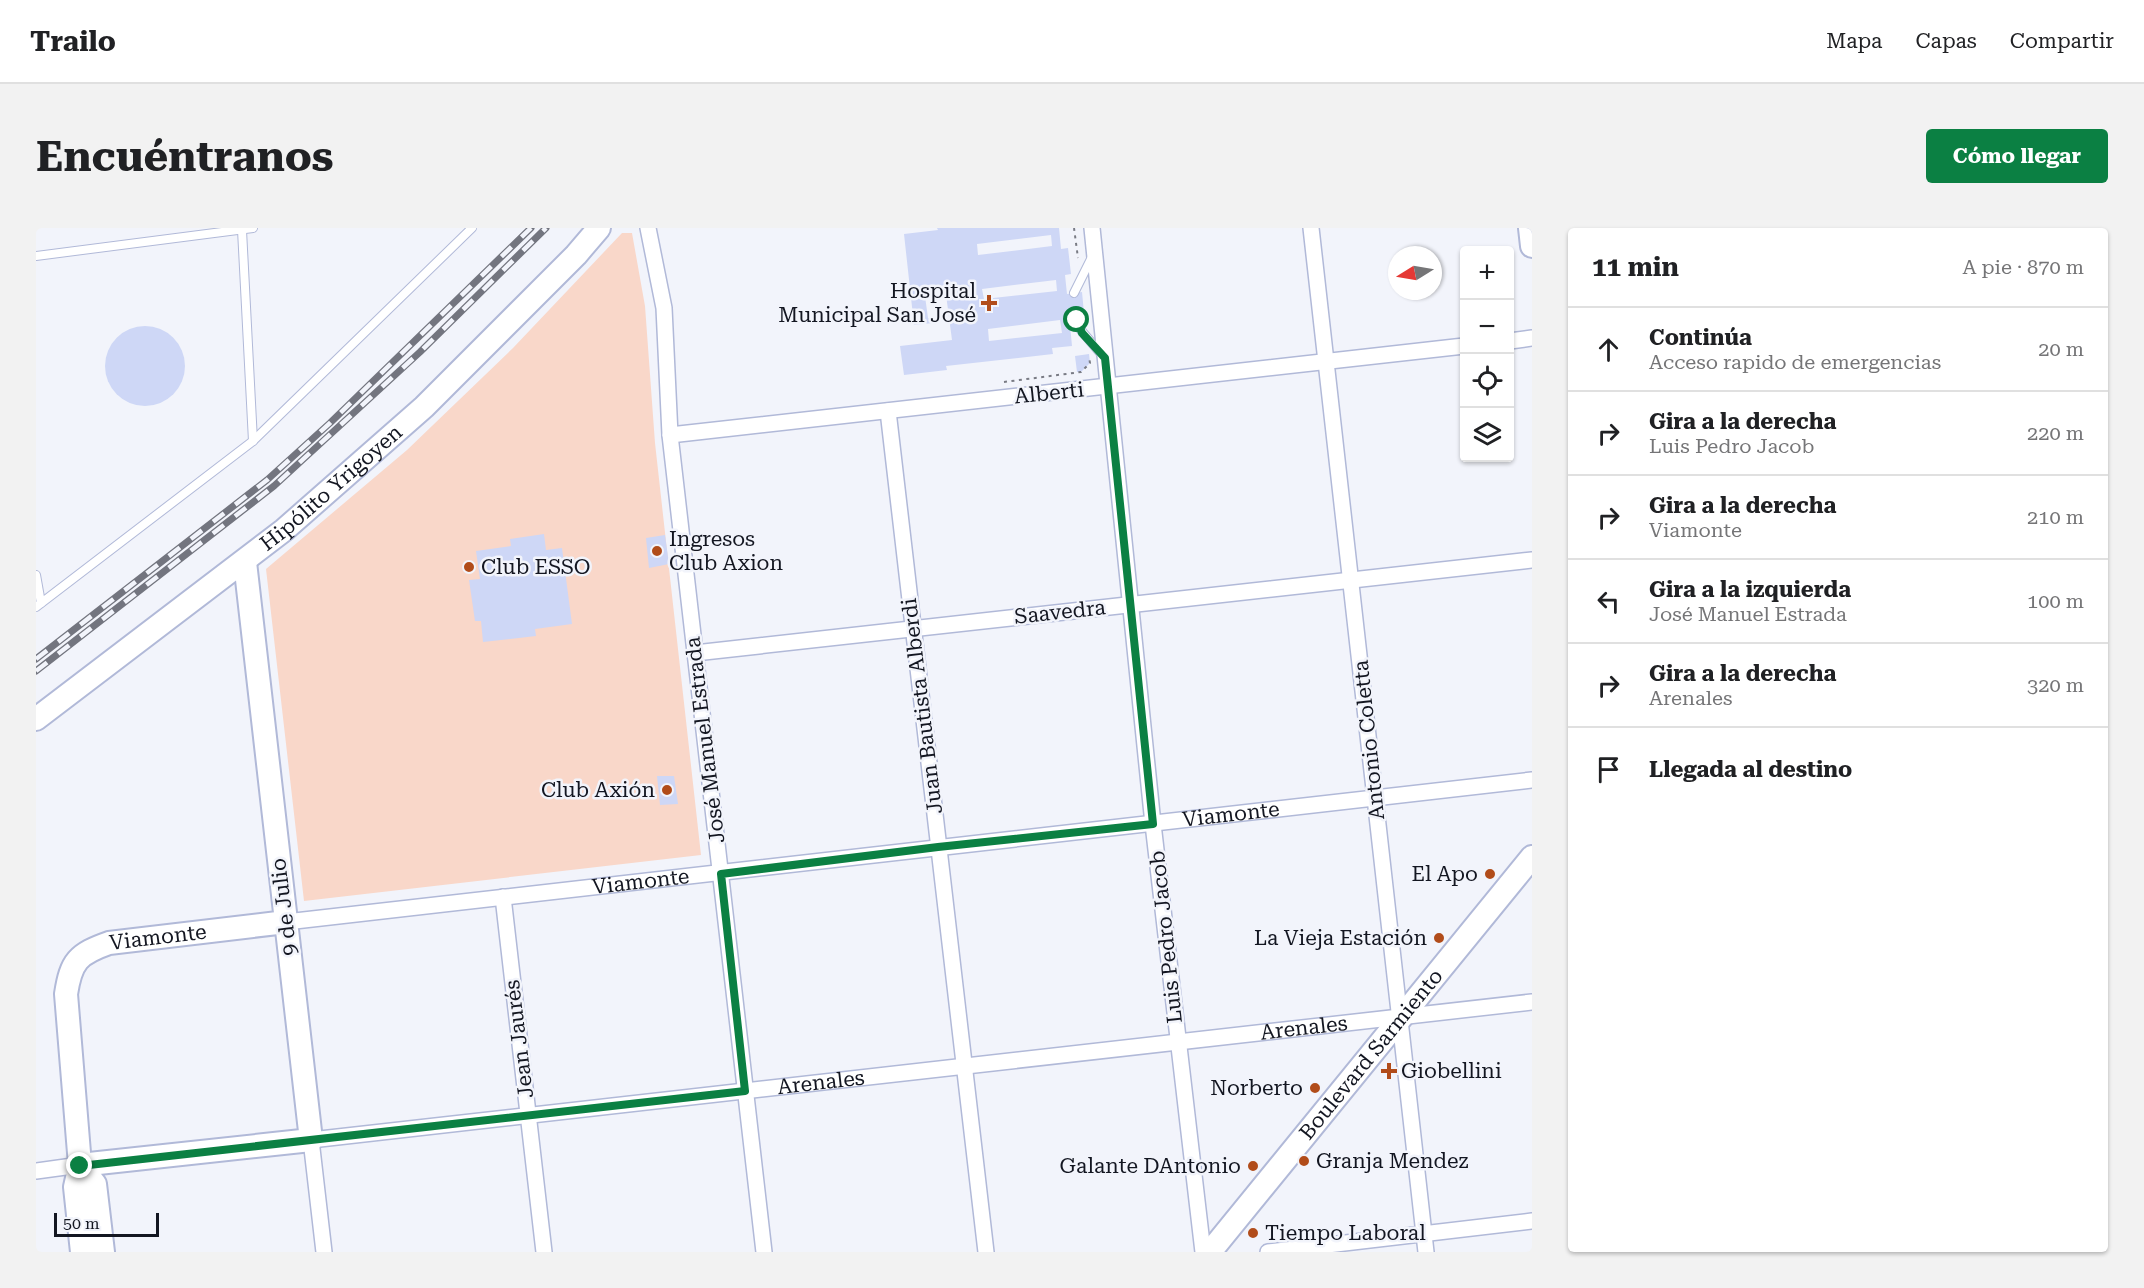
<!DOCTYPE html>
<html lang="es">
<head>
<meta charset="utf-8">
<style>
	body { margin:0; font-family:"Roboto Serif",serif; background:#f2f2f2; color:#202124 }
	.controls { position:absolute; right:18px; top:18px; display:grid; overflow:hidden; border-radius:6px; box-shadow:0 2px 4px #0004 }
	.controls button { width:54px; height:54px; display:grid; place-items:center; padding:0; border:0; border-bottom:2px solid #e0e0e0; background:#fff; color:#202124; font:30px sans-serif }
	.compass { position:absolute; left:1352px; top:18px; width:54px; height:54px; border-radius:50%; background:#fff; box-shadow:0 2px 4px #0004; rotate:259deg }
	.scale { position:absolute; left:18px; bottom:15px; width:105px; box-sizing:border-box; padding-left:6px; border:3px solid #131621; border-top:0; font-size:16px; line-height:21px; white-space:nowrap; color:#131621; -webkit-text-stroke:4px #f2f4fb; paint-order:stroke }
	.stop { position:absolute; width:18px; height:18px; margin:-14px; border:4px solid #0b8043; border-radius:50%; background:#fff }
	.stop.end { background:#0b8043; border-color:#fff; box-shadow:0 2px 6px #0008 }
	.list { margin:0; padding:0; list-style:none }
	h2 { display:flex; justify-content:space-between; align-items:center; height:78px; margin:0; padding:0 24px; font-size:26px }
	h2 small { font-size:20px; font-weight:400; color:#757577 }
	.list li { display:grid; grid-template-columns:39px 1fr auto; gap:18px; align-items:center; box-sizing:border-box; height:84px; padding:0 24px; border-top:2px solid #e0e0e0 }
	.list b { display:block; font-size:22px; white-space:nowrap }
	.list p { margin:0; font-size:20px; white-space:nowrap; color:#757577 }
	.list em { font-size:20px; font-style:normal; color:#757577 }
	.icon { flex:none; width:33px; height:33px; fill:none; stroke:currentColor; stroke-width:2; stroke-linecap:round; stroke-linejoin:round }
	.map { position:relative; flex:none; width:1496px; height:1024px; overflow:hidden; border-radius:6px }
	header { display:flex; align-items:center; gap:36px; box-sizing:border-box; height:84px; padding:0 30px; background:#fff; border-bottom:2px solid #e0e0e0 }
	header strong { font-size:28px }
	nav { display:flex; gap:33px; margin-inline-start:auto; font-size:21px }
	.intro { display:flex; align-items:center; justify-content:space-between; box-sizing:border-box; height:144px; padding:0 36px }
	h1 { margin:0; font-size:42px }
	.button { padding:15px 27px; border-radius:6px; background:#0b8043; color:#fff; font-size:21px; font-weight:700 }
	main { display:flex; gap:36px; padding:0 36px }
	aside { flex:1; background:#fff; border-radius:6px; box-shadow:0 2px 4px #0004 }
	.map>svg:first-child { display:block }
	.green { fill:#f9d7c9 }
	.building { fill:#ced7f6; fill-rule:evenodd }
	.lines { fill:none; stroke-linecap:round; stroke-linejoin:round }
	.lane-casing { stroke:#b1b9d8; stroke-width:10 }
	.street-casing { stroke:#b1b9d8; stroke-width:18 }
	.secondary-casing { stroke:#b1b9d8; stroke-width:26 }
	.path { stroke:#797b84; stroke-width:2; stroke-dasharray:3 4.5; stroke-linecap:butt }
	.lane { stroke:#fff; stroke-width:8 }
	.street { stroke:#fff; stroke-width:15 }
	.secondary { stroke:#fff; stroke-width:22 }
	.rail-casing { stroke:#73757f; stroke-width:7 }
	.rail { stroke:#f2f4fb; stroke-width:4.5; stroke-dasharray:14; stroke-linecap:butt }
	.route { stroke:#0b8043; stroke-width:8 }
	.poi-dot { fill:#b14c1a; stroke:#f2f4fb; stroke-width:2 }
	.labels { text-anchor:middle; stroke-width:5; stroke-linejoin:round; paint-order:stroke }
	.poi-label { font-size:21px; fill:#131621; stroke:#f2f4fb; text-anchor:end }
	.street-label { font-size:21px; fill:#131621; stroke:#f2f4fb }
</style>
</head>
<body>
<header>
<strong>Trailo</strong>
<nav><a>Mapa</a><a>Capas</a><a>Compartir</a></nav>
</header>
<div class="intro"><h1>Encuéntranos</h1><a class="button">Cómo llegar</a></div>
<main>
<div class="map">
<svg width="1496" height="1024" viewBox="0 0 1496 1024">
	<rect width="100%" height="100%" fill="#f2f4fb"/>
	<polygon class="green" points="586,5 596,5 609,78 619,215 665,627 268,673 230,341 371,222 477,120"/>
	<g class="building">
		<path d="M901,0H1023L1025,21L1032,20L1035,46L1029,47L1031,66L1046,64L1048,85L1033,87L1036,118L1016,120L1017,126L910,138L911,142L868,147L864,118L916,112L909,59L888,61L892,90H896L897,95L878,97L868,6L902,2ZM1015,7L1016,18L942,27L941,16ZM1020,52L1021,63L948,71L946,61ZM1024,92L1026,105L953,113L952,101Z"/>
		<circle cx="109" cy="138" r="40"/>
		<polygon points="1053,126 1054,135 1045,144 1041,144 1039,128"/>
		<polygon points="508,306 510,322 526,320 536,396 499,401 500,408 447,414 445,393 439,393 433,352 444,351 440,323 475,318 474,311"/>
		<polygon points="629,307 633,336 613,340 610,310"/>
		<polygon points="621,548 638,548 642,576 624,577"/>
	</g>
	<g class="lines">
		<defs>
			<g id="lane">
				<polyline points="206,2 217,213"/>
				<polyline points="0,28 217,0"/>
				<polyline points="1038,65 1056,29"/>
				<polyline points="1040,87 1044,101 1066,127"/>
				<polyline points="0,347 5,375"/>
				<polyline points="0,379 217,213 436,0"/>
			</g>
			<g id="street">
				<polyline points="612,0 628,80 634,207 728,1024"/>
				<polyline points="1056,0 1117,596 1167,1024"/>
				<polyline points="1275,0 1390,1024"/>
				<polyline points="1474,113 1496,110"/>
				<polyline points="852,183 950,1024"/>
				<polyline points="634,207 1428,118"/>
				<polyline points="659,425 1496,332"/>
				<polyline points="467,669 508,1024"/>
				<path id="s1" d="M250,694L1496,552"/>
				<polyline points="0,943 44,937"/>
				<path id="s2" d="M288,1024L275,912L1496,774"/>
				<polyline points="1232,1024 1496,993"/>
			</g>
			<g id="secondary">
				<polyline points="1494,0 1496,18"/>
				<path id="s3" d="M0,491L248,302L388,179L540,27L563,0"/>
				<polyline points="44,937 275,912 209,334"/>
				<polyline points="44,937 59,956 67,1024"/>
				<path id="s4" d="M46,1024L39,959L44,937L30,766C35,733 42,726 73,715L250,694"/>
				<path id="s5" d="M1174,1024L1496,629"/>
			</g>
		</defs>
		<use href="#lane" class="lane-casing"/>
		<use href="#street" class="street-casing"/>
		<use href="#secondary" class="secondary-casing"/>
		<g class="path">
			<polyline points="1038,0 1042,30"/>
			<polyline points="968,154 1045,144 1054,135 1053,129"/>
		</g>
		<use href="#lane" class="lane"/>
		<use href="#street" class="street"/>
		<use href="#secondary" class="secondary"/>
		<defs>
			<g id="rail">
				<polyline points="0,431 231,252 294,195 495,0"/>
				<polyline points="0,443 238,258 384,124 510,0"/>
			</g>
		</defs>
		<use href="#rail" class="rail-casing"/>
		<use href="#rail" class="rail"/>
	</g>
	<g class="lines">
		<polyline class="route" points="44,938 709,863 685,646 902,619 1117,596 1069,130 1046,105 1041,92"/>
	</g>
	<g class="poi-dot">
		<path d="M950 66h6v6h6v6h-6v6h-6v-6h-6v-6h6z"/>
		<circle cx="621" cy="323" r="6"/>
		<circle cx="433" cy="339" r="6"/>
		<circle cx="631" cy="562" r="6"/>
		<circle cx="1454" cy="646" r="6"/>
		<circle cx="1403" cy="710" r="6"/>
		<path d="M1350 834h6v6h6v6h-6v6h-6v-6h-6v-6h6z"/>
		<circle cx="1279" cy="860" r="6"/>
		<circle cx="1268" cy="933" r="6"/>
		<circle cx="1217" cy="938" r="6"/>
		<circle cx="1217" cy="1005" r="6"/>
	</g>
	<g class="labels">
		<g class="poi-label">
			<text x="940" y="70">Hospital<tspan x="940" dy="24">Municipal San José</tspan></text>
			<text x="633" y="318" text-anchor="start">Ingresos<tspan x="633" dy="24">Club Axion</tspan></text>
			<text x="445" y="346" text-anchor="start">Club ESSO</text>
			<text x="619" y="569">Club Axión</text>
			<text x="1442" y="653">El Apo</text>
			<text x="1391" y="717">La Vieja Estación</text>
			<text x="1365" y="850" text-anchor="start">Giobellini</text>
			<text x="1267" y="867">Norberto</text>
			<text x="1280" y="940" text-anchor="start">Granja Mendez</text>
			<text x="1205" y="945">Galante DAntonio</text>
			<text x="1229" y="1012" text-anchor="start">Tiempo Laboral</text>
		</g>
		<g class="street-label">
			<text transform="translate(1013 165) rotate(-6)" y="7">Alberti</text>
			<text dy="7" stroke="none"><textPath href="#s3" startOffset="375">Hipólito Yrigoyen</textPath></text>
			<text transform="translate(1024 384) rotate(-6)" y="7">Saavedra</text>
			<text transform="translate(886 478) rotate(-97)" y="7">Juan Bautista Alberdi</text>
			<text transform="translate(669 512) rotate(-97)" y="7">José Manuel Estrada</text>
			<text transform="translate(1333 512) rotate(-96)" y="7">Antonio Coletta</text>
			<text dy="7" stroke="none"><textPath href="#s1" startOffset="951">Viamonte</textPath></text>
			<text dy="7" stroke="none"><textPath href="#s1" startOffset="357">Viamonte</textPath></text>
			<text transform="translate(248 679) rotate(-97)" y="7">9 de Julio</text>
			<text transform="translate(1130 709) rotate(-96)" y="7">Luis Pedro Jacob</text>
			<text dy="7" stroke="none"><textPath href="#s4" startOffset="381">Viamonte</textPath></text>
			<text dy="7" stroke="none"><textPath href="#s2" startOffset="1112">Arenales</textPath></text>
			<text transform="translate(483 811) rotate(-97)" y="7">Jean Jaurés</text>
			<text dy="7" stroke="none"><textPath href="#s5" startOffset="255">Boulevard Sarmiento</textPath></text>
			<text dy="7" stroke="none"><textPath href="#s2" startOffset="626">Arenales</textPath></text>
		</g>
	</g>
</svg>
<div class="controls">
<button>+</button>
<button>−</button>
<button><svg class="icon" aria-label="locate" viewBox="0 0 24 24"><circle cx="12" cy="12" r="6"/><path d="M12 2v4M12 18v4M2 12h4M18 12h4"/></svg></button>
<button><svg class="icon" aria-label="layers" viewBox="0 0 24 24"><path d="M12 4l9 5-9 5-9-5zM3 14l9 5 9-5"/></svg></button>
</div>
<svg class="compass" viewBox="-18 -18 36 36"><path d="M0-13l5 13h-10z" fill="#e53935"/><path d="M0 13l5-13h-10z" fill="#757577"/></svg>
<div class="scale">50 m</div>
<div class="stop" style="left:1041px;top:92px"></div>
<div class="stop end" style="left:44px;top:938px"></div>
</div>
<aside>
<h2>11 min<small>A pie · 870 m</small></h2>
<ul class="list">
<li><svg class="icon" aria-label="ahead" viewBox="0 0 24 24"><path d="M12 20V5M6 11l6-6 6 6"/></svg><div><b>Continúa</b><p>Acceso rapido de emergencias</p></div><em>20 m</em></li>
<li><svg class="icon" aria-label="right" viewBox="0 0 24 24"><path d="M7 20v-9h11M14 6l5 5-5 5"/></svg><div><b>Gira a la derecha</b><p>Luis Pedro Jacob</p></div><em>220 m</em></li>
<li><svg class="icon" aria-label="right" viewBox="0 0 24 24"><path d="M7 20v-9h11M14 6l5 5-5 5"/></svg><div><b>Gira a la derecha</b><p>Viamonte</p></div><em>210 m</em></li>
<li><svg class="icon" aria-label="left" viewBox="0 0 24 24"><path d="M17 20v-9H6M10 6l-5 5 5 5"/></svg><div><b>Gira a la izquierda</b><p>José Manuel Estrada</p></div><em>100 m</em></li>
<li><svg class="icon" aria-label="right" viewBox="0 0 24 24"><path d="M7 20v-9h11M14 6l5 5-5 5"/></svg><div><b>Gira a la derecha</b><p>Arenales</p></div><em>320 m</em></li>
<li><svg class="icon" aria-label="arrive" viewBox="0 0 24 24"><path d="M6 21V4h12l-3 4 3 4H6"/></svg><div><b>Llegada al destino</b></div></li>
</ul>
</aside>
</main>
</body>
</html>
